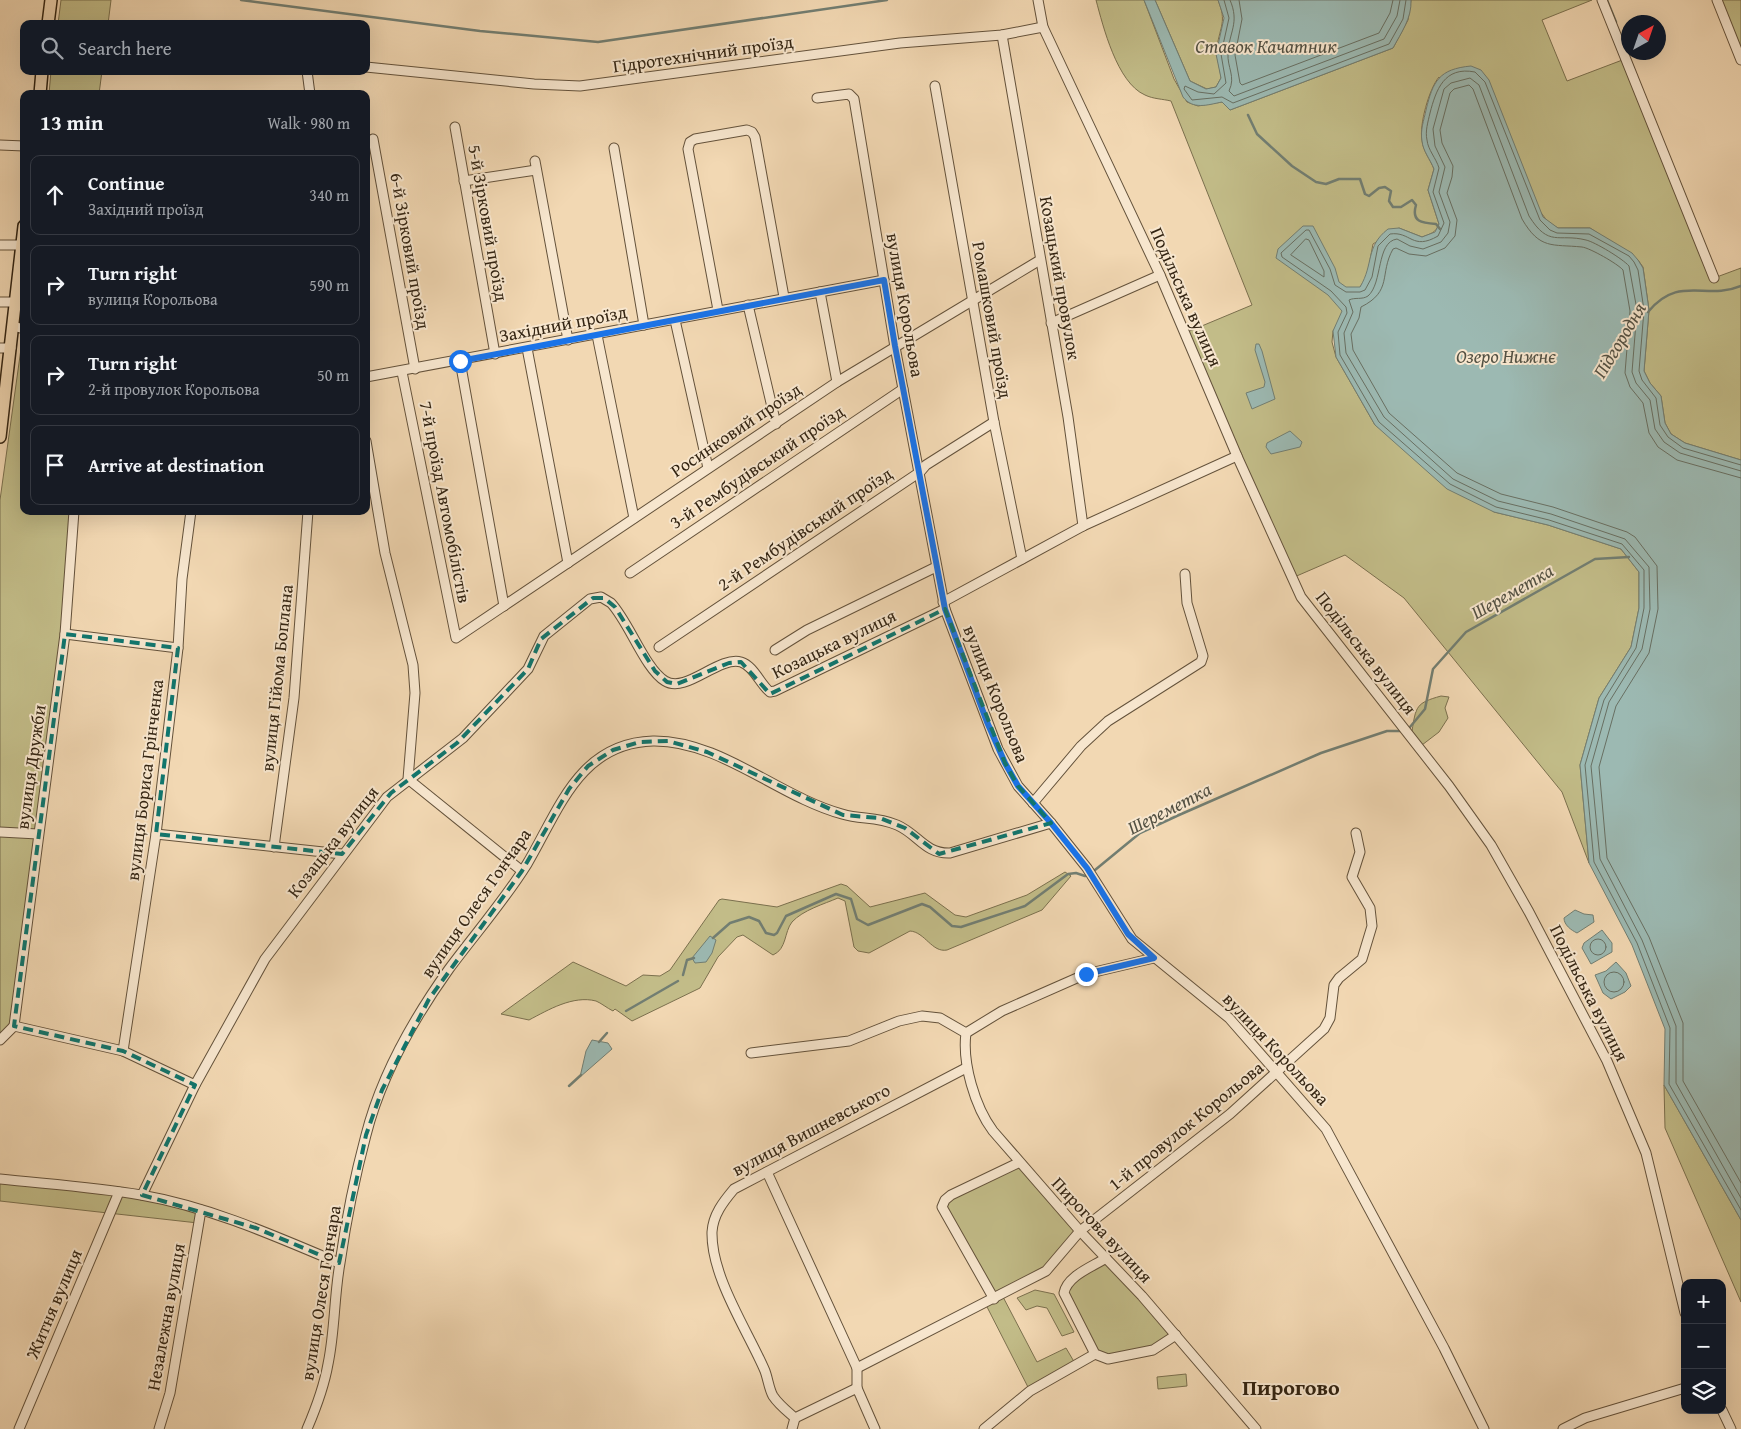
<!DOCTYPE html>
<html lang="en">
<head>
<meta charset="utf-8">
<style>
	body { margin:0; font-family:"Gentium Book Plus",serif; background:#242831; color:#f1f3f6 }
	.controls { position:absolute; right:15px; bottom:15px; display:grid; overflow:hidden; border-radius:10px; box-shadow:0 5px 20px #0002 }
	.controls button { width:45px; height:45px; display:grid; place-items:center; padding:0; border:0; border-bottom:1px solid #363941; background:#171b24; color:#f1f3f6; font:25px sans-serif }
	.compass { position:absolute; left:1621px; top:15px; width:45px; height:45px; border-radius:50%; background:#171b24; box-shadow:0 5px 20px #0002; rotate:40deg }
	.stop { position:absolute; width:15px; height:15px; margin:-11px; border:4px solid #1a73e8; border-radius:50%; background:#fff }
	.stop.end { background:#1a73e8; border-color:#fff; box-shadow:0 1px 5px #0008 }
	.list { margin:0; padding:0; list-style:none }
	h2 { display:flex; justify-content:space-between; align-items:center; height:65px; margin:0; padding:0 20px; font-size:21px }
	h2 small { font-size:16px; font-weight:400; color:#9ea1a6 }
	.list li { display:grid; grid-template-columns:32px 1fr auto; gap:15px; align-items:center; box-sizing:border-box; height:80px; margin:0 10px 10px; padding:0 10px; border:1px solid #363941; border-radius:10px }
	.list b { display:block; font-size:19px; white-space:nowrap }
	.list p { margin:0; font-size:16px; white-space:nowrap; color:#9ea1a6 }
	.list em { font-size:16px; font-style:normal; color:#9ea1a6 }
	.icon { flex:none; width:28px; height:28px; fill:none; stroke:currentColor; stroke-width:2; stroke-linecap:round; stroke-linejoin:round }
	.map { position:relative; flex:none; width:1741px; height:1429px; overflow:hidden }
	.search { position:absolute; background:#171b24; box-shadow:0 5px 20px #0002; left:20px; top:20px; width:350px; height:55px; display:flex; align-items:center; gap:12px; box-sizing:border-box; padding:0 18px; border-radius:10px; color:#9ea1a6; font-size:19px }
	.panel { position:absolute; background:#171b24; box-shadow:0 5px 20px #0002; left:20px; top:90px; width:350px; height:425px; border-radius:10px }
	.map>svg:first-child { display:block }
	.green { fill:#c2bc88; stroke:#7b704e }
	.water { fill:#9cb9b2; stroke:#727e72 }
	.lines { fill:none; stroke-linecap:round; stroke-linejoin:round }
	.shore { stroke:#686f62; stroke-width:1 }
	.stream { stroke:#727e72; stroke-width:2.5 }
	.minor-casing { stroke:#64523b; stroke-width:11 }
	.major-casing { stroke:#342513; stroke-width:14 }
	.minor { stroke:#f7e6ce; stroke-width:9 }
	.major { stroke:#f2d8b3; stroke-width:11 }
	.route { stroke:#1a73e8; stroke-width:6 }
	.marked { fill:none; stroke:#0f766e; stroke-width:4; stroke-dasharray:10 6; stroke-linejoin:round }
	.labels { text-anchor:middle; stroke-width:4; stroke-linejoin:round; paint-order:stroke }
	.street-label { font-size:18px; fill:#342513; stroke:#f7e6ce }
	.water-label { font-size:19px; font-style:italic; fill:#535143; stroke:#f7e6ce }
	.district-label { font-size:22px; font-weight:bold; fill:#342513; stroke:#f7e6ce }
</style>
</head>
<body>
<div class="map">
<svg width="1741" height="1429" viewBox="0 0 1741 1429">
	<rect width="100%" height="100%" fill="#f2d8b3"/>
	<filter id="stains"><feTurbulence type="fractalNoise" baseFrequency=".004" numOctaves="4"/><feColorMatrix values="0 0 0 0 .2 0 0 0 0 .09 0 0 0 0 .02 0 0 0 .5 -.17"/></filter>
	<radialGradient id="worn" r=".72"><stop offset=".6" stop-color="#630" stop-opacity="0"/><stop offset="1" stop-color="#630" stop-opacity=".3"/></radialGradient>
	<g class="green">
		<polygon points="61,0 111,0 108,24 58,24"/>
		<path d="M1096,0H1144L1174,79L1187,102L1198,106L1222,102L1230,110L1393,48L1408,20L1411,0H1592L1542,20L1567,81L1625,59L1714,278L1741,268V460L1685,443L1671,434L1665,423L1661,396L1650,383L1644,371L1649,310L1643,267L1638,260L1590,228H1558L1548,222L1439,77C1429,89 1419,125 1422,140C1423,151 1430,159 1434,169L1428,190L1439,224C1436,233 1430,234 1422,237L1399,228L1373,244L1367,276L1333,331L1332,342L1336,357L1375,425L1494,512L1548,525L1621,549L1639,572V608L1631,647L1599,698L1580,765L1589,863L1562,792L1404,598L1345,555L1292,578L1185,333L1252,305L1171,101C1163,99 1153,99 1145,95C1117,83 1103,26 1096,0Z"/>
		<path d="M1155,0H1218C1227,22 1220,26 1217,47C1216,58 1220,67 1221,78L1216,87L1207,89L1190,81Z"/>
		<polygon points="1717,0 1741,0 1741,61"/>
		<polygon points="51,71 102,71 99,94 49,94"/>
		<polygon points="24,327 24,511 74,511 65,634 14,1026 0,1040 0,500"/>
		<path d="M1441,696L1449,697L1445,708L1448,718L1439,732L1422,745L1412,731C1416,706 1416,703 1441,696Z"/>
		<path d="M1065,872L1071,876L1042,910L947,950C932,953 925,932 910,931L869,953L858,951L854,947L845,901L838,898C824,904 803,910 792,922C784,932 787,949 773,955L743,935L737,937L718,957L700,988L632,1021L615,1009L613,1011C607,1008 601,1003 596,1001C573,995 548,1010 529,1020L501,1014L573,962L626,986L643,975L660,976L670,970L719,900L722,899L777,907L841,884L847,886L870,907L925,893L955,915L966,917L1027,895Z"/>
		<polygon points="1664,1085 1741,1220 1741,1302 1665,1128"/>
		<polygon points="1018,1163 1080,1231 1046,1271 1002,1295 1037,1362 1066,1348 1076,1365 1030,1391 985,1303 994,1299 943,1203"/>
		<polygon points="0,1179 119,1192 201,1210 198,1223 0,1201"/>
		<polygon points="1106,1258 1176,1335 1153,1350 1101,1357 1064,1291"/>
		<polygon points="1035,1290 1054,1294 1074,1332 1062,1336 1047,1308 1037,1306 1026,1310 1017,1298"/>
		<polygon points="1186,1374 1187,1386 1158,1389 1157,1377"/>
	</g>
	<g class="water">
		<path d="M1144,0H1155L1190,81L1206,89L1216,87L1221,78L1216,54L1224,18L1218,0H1411C1412,18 1401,33 1393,48L1230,110L1222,102C1207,105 1193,110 1183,97Z"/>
		<path d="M1471,66L1481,70L1489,80L1543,217L1558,228H1590L1632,253L1638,260L1643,268L1649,310L1644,371L1650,383L1661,396L1665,423L1671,434L1685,443L1741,460V1220L1664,1085L1665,1029L1632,945L1589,863L1580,765L1599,698L1631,647L1639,608V572L1621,549L1548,525L1494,512L1447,489L1375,425L1336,357L1333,331L1342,311L1328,295L1276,258L1278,249L1303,226H1313L1335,268L1339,282L1346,287H1360C1374,264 1365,247 1388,229L1399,228L1422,237L1435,232L1439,224L1428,190L1434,169C1430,159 1423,151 1422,141C1420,130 1424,120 1426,110C1433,81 1439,69 1471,66Z"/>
		<polygon points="1256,344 1259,344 1262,351 1275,399 1252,409 1246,393 1264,387 1265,382 1255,350"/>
		<polygon points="1290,431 1302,442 1300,447 1271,454 1266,447 1267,443"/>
		<path d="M1575,910L1584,914L1593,915L1594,922L1577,933C1571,930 1564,925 1564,918Z"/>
		<polygon points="1602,930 1612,943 1612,952 1591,964 1582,948 1584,943"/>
		<polygon points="710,936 716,940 712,953 706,962 695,963 692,958"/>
		<polygon points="1616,962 1626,973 1631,986 1625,992 1611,999 1603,993 1595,975 1606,971"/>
		<polygon points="592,1040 608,1043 612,1049 580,1077 586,1051"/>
	</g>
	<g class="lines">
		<g class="shore">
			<polyline points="1224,0 1229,18 1221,54 1226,83 1214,94 1198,92 1185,86 1184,89 1192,100 1222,97 1233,103 1389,44 1403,19 1406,0"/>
			<path d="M1230,0C1240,23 1229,32 1228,53C1227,68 1236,76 1229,91L1234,96L1384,39L1397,16L1400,0"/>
			<polyline points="1239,0 1242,19 1235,55 1240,83 1242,85 1379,33 1390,13 1393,0"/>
			<polygon points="1306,239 1309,240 1324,271 1324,277 1291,255"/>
			<path d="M1741,465L1683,448L1668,437L1660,425L1656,398L1642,380L1639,371L1644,310L1638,270L1634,262L1629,256L1589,234L1557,233L1550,230L1540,220L1485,82L1475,72C1444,66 1436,90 1430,113C1428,122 1425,131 1427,140C1428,150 1436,158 1439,168L1433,192L1444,223L1438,236C1412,251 1411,231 1390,234L1378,246L1372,277L1365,290L1360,292H1346L1335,285L1330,269L1309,230H1306L1281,253L1282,257L1331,291L1346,307L1347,313L1338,332L1340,355L1379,422L1450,484L1496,507L1549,520L1622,544L1644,570V608L1636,648L1604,700L1585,765L1594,862L1637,943L1670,1028L1669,1084L1741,1210"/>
			<path d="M1741,471L1680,453L1664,442L1655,429L1650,400L1636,383L1632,372L1637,310L1629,266C1623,259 1595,242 1586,240C1558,233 1549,248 1529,216L1479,85L1470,78L1451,83L1444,89L1433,129L1435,146L1445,167L1439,192L1450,222L1448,233L1441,242L1423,249L1410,246L1397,239C1376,242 1383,283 1368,296C1362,300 1355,297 1349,300L1353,312L1344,333L1346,353L1384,417L1453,479L1498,501L1551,514L1625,539L1649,567L1650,609L1642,649L1609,702L1591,766L1600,859L1642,940L1676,1026V1083L1741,1198"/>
			<path d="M1741,478L1677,460L1658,447L1649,433L1643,403L1630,387L1625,373L1630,311L1623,270C1618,264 1590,248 1582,247C1552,244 1540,250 1522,219L1473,89L1469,85L1454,89L1450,93L1440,130L1442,143L1453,166L1452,177L1447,193L1457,220L1455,236L1445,248L1426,256L1409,254L1396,248L1393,249C1379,274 1393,291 1361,307L1359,318L1351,334L1353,350L1389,413L1457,473L1501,494L1553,507L1627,532L1635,537L1657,566L1658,609L1649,653L1616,706L1599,767L1607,858L1649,937L1683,1023V1081L1741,1183"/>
			<circle cx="1598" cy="947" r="8"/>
			<circle cx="1614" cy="982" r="10"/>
		</g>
		<g class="stream">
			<polyline points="241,0 480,31 598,42 887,0"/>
			<polyline points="1607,0 1616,22"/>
			<path d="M1248,115L1257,134L1292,166L1316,182L1326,184L1339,179H1360L1365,194L1369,196L1379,188L1385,187L1391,191L1389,201L1393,207H1401L1412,200L1416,205C1411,222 1422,223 1436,224L1440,229"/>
			<path d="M1648,312C1679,274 1706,301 1741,286"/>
			<polyline points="1410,727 1425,709 1433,669 1466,632 1595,559 1629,557"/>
			<polyline points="1095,870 1140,833 1179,815 1321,753 1387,731 1401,731"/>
			<polyline points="713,938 730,923 749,917 759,921 766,933 774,935 777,933 786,916 836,894 851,899 857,919 868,925 922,904 930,907 952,926 961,927 1025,906 1068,874 1076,873 1085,876"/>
			<polyline points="683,975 687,960 694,958"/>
			<polyline points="626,1011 678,981"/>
			<polyline points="599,1042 607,1033"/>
			<polyline points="569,1086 581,1075"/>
		</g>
		<defs>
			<g id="minor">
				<polyline points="1038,0 1043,27 1160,275 1237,456 1301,597 1449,786 1491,845 1529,912 1607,1061 1646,1153 1685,1313"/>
				<polyline points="1602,0 1714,278"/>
				<polyline points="1717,0 1741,60"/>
				<polyline points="1002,35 1068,417 1083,526"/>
				<polyline points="366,67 534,84 580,86 900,43 1002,35 1043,27"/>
				<polyline points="307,71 310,94"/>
				<polyline points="935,86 994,422 1022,559"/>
				<polyline points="817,98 849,94 854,99 895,347 945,609 998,749 1018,786 1051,823 1087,868 1132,939 1229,1018 1326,1129 1444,1348 1484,1429"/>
				<polyline points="455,127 495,354"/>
				<polyline points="373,139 415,369"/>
				<polyline points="0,145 24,146"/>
				<polyline points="614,148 644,325"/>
				<polyline points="535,161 568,340"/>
				<polyline points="464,181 536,170"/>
				<polyline points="0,245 22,245"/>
				<polyline points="820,292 837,382"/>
				<polyline points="0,302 15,302"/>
				<polyline points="748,305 776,424"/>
				<polyline points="718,310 688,149 690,142 695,139 747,130 752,132 755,137 784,297"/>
				<polyline points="675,320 708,468"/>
				<polyline points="1051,323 1160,275"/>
				<polyline points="13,326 24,329"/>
				<polyline points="597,335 634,518"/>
				<polyline points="0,348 11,348"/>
				<polyline points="527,348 568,563"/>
				<polyline points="460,361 504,606"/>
				<polyline points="402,372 456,638 837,382 1040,260"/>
				<polyline points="366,377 884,280"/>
				<polyline points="366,441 385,553 413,665 415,693 408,779 522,871"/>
				<polyline points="630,573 903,389"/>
				<polyline points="943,602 1083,526 1237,456"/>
				<polyline points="65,634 178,648"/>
				<polyline points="659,647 920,472 926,465 994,422"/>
				<polyline points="775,650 807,630 936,567"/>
				<polyline points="1033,803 1081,746 1108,721 1201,662 1203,656 1187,603 1185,574"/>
				<polyline points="0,832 38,834"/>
				<polyline points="156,834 342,854"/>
				<polyline points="274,847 294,698 308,511"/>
				<polyline points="14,1026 65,634 74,511"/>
				<path d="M966,1033C962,1063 975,1107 993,1131L1080,1231L1142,1296L1256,1429"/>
				<polyline points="0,1040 14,1026 123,1051 195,1085"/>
				<polyline points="123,1051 156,834 178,648 182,579 191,511"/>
				<polyline points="751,1053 849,1041 899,1021 922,1016 940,1018 966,1033 1002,1011 1086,974 1154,958"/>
				<polyline points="767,1172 857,1368 857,1388"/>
				<path d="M0,1179C47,1184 95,1187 141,1195C210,1207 275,1236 339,1263"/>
				<path d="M142,1195L195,1085L265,959L387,797L463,738L528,669L544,636L590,599L601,597L611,603C629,622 645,669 665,681C686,694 718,656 741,662C754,666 760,684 770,692L775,691L945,609"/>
				<path d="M1106,1258C1092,1267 1067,1276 1064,1293L1095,1354L1108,1359L1153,1350L1176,1335"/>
				<polyline points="994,1299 942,1207 945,1200 951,1195 1018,1163"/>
				<polyline points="857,1368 1046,1271 1080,1231 1230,1114 1324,1029 1330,1018 1334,985 1339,978 1362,959 1372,926 1370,908 1352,877 1360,852 1356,833"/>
				<polyline points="1722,1410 1731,1429"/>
				<polyline points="19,1429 119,1192"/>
				<polyline points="159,1429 170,1393 201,1210"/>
				<path d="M307,1429C316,1408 324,1387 328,1364C335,1331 334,1296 340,1263C346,1221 355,1176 366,1135C381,1076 414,1018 449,969C475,934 504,901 527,864C559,810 579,743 653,741C720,740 779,797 842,814C862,820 875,816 897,825C918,834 925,854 950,853L1051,823"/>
				<polyline points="792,1429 795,1418"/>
				<path d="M875,1429L857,1388L795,1418C787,1411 779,1405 773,1396C769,1389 768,1379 765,1371C748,1331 711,1277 712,1232C713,1215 723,1202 734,1189L966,1068"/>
				<polyline points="984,1429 1030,1391 1095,1354"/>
				<polyline points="1563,1429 1585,1418 1685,1388"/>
			</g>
			<g id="major">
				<polyline points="48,24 51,0"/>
				<polyline points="40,94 42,71"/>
				<polyline points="0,437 24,226"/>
			</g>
		</defs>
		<use href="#minor" class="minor-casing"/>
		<use href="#major" class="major-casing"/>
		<use href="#minor" class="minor"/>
		<use href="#major" class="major"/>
	</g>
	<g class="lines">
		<polyline class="route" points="460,361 884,280 895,346 945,609 987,722 1005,763 1018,786 1051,823 1087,868 1128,934 1154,958 1086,974"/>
	</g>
	<path class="marked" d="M593,598H604L615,607L655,671L667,682L677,684L729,663L741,662L770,694L945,609L1005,763L1018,786L1051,823L939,854L905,828L880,818L843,815L707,752L668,741L640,742L613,750L588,766L569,789L522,871L429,999L382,1090L366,1135L339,1263L256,1228L142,1195L195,1085L123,1051L14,1026L65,634L178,648L156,834L342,854L391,793L457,743L528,669L541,639Z"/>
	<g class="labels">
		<g class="street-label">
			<text transform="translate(703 54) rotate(-8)" y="6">Гідротехнічний проїзд</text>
			<text transform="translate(488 223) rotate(80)" y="6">5-й Зірковий проїзд</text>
			<text transform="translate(410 251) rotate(80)" y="6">6-й Зірковий проїзд</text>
			<text transform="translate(1060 278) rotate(80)" y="6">Козацький провулок</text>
			<text transform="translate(1186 297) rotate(66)" y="6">Подільська вулиця</text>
			<text transform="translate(905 305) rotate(80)" y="6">вулиця Корольова</text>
			<text transform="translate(992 320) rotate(80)" y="6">Ромашковий проїзд</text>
			<text transform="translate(563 324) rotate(-11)" y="6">Західний проїзд</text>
			<text transform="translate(736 430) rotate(-34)" y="6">Росинковий проїзд</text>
			<text transform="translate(757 467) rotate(-34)" y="6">3-й Рембудівський проїзд</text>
			<text transform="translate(445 502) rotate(79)" y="6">7-й проїзд Автомобілістів</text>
			<text transform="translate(805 529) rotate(-34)" y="6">2-й Рембудівський проїзд</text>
			<text transform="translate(834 644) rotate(-26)" y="6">Козацька вулиця</text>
			<text transform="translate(1366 653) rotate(52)" y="6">Подільська вулиця</text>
			<text transform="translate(277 678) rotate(-84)" y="6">вулиця Гійома Боплана</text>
			<text transform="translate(996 694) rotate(68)" y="6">вулиця Корольова</text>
			<text transform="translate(31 767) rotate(-82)" y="6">вулиця Дружби</text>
			<text transform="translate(145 780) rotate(-83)" y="6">вулиця Бориса Грінченка</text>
			<text transform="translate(333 842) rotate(-52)" y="6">Козацька вулиця</text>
			<text transform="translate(476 903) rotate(-55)" y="6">вулиця Олеся Гончара</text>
			<text transform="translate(1589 993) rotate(63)" y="6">Подільська вулиця</text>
			<text transform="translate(1276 1049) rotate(47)" y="6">вулиця Корольова</text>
			<text transform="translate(1186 1126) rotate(-39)" y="6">1-й провулок Корольова</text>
			<text transform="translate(811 1130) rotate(-28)" y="6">вулиця Вишневського</text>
			<text transform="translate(1102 1230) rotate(47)" y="6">Пирогова вулиця</text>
			<text transform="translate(321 1293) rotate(-81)" y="6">вулиця Олеся Гончара</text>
			<text transform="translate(54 1304) rotate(-67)" y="6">Житня вулиця</text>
			<text transform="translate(166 1317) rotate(-80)" y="6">Незалежна вулиця</text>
		</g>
		<g class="water-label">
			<text x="1266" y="53">Ставок Качатник</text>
			<text transform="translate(1619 340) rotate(-59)" y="7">Підгородня</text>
			<text x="1506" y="363">Озеро Нижнє</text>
			<text transform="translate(1512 591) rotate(-30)" y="7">Шереметка</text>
			<text transform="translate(1169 808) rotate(-27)" y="7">Шереметка</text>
		</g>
		<g class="district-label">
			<text x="1291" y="1395">Пирогово</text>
		</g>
	</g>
	<rect width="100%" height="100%" filter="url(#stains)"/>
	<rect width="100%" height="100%" fill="url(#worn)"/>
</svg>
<div class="controls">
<button>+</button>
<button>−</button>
<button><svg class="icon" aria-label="layers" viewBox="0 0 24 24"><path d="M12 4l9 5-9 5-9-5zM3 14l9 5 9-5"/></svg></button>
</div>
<svg class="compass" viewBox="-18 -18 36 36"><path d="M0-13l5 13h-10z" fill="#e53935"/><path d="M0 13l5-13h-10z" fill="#9ea1a6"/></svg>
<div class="stop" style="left:460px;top:361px"></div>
<div class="stop end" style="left:1086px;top:974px"></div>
<div class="search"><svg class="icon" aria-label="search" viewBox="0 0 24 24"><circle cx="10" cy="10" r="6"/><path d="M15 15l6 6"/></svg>Search here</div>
<section class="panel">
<h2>13 min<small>Walk · 980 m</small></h2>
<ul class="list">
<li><svg class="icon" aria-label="ahead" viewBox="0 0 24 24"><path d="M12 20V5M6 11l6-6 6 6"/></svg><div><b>Continue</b><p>Західний проїзд</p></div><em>340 m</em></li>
<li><svg class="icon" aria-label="right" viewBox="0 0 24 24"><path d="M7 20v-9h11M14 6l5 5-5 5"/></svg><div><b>Turn right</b><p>вулиця Корольова</p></div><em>590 m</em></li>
<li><svg class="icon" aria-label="right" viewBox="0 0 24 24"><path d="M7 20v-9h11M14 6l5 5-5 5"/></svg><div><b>Turn right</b><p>2-й провулок Корольова</p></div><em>50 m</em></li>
<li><svg class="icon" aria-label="arrive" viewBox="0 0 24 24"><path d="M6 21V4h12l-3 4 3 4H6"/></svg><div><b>Arrive at destination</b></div></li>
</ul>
</section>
</div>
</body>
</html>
